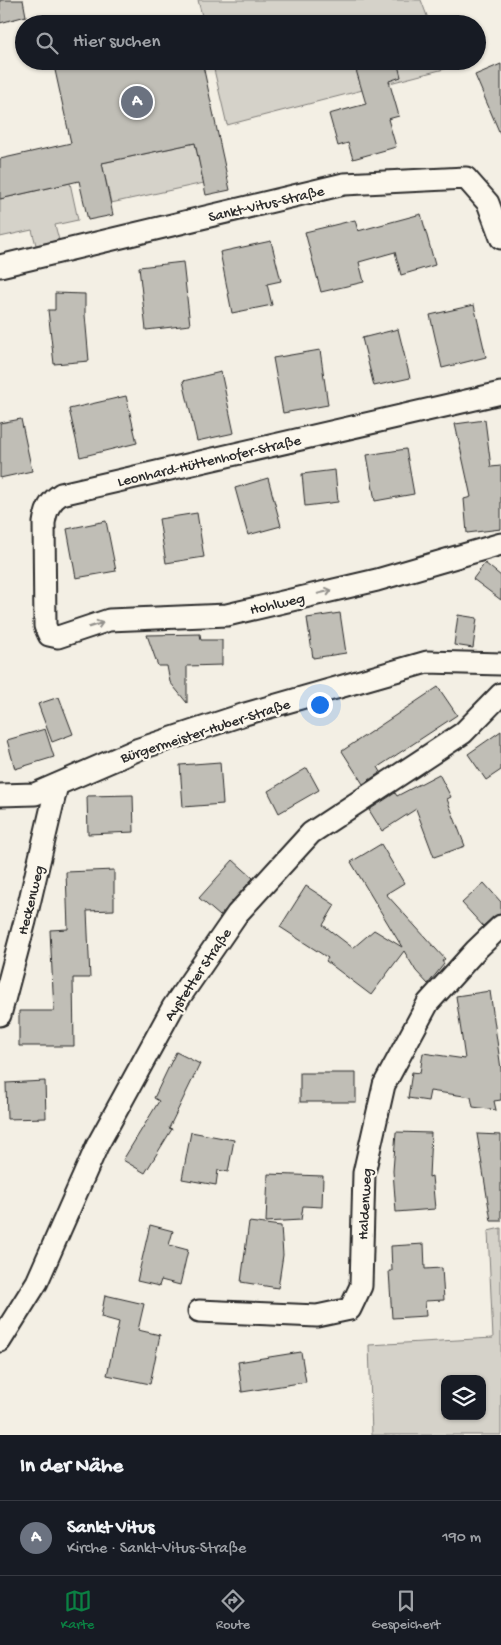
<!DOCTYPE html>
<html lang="de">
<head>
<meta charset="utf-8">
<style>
	body { margin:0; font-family:"Gochi Hand",sans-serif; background:#242831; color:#f1f3f6 }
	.controls { position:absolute; right:15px; bottom:15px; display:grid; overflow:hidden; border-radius:10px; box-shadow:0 1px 4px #0004 }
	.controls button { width:45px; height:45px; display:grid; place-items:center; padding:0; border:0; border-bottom:1px solid #363941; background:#171b24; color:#f1f3f6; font:25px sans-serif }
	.you { position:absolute; left:319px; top:704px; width:18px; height:18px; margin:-12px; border:4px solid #fff; border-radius:50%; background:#1a73e8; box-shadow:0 0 0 8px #1a73e833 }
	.badge { display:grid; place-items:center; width:32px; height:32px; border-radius:50%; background:#0b8043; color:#fff; font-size:16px; font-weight:700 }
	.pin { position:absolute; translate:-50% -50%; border:2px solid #fff; box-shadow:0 1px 5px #0006 }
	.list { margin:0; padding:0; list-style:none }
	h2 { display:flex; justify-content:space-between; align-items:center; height:65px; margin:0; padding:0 20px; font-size:21px }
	h2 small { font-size:16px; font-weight:400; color:#9ea1a6 }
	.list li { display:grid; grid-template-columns:32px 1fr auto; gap:15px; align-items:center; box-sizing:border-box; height:75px; padding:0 20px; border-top:1px solid #363941 }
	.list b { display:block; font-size:19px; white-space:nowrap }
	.list p { margin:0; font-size:16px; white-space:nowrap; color:#9ea1a6 }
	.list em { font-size:16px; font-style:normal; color:#9ea1a6 }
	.icon { flex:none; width:28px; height:28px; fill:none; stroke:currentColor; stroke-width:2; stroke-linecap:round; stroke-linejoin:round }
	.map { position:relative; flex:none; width:501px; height:1435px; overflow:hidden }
	.search { position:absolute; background:#171b24; box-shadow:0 1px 4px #0004; left:15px; right:15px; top:15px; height:55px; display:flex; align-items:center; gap:12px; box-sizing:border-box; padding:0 18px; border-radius:28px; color:#9ea1a6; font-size:19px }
	.sheet { height:140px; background:#171b24 }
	nav { display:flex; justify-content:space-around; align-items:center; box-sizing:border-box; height:70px; border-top:1px solid #363941; background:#171b24; font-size:14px; color:#9ea1a6 }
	nav a { display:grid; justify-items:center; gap:2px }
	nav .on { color:#0b8043 }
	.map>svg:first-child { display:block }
	.green { fill:#d5d2c9; stroke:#807e7a; fill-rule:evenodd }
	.building { fill:#c0beb6; stroke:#2b2b2b }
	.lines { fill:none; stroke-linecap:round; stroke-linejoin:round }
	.street-casing { stroke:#2b2b2b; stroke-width:25 }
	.street { stroke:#fbf7ec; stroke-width:21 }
	.oneway { stroke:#93918c }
	.labels { text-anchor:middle; stroke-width:4.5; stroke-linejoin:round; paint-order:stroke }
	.street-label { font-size:15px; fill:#2b2b2b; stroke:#fbf7ec }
</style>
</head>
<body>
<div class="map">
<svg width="501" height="1435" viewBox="0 0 501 1435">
	<rect width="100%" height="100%" fill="#f3efe4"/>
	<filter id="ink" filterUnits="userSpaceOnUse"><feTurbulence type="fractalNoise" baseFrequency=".02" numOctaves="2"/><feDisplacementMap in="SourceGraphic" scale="10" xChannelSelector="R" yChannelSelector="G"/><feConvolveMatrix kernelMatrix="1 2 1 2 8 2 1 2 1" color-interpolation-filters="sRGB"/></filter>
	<g filter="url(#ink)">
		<g class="green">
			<polygon points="198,0 421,0 430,24 204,24"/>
			<polygon points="212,61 445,61 448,68 227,125"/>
			<polygon points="195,143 204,183 111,203 102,163"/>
			<polygon points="70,183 78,220 55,225 59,240 36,245 32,230 0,237 0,199"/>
			<path d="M501,1228V1435H372L369,1345L493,1338L488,1231ZM445,1379H482V1416H445Z"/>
		</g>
		<g class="building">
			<polygon points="0,0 23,0 26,16 0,23"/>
			<polygon points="53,61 202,61 230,190 206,195 195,143 102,163 113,215 88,220 79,181 0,199 0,159 71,143"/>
			<polygon points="365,61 397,61 401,77 389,81 399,116 388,119 396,147 353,159 348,143 338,146 329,114 366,104 356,70 367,67"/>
			<polygon points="501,64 501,136 475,75"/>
			<polygon points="421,214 435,265 401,275 395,252 359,262 364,282 321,292 305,232 355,220 358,231"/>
			<polygon points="271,241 281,281 267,284 272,305 232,313 220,252"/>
			<polygon points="183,262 190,325 146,330 139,267"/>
			<polygon points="55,293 85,294 85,315 89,361 54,364 48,310 55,310"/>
			<polygon points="474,305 486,357 442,368 430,315"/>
			<polygon points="398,329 410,378 374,386 362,338"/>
			<polygon points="320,350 328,405 283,413 273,358"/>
			<polygon points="221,372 234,433 197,441 183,381"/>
			<polygon points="126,396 137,443 80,457 69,409"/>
			<polygon points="21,419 32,471 0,478 0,423"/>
			<polygon points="485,420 491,467 501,466 501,529 467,533 464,499 471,497 455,424"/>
			<polygon points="406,449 414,494 375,501 367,455"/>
			<polygon points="335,470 338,502 305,506 302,474"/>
			<polygon points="268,478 281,526 248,535 235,488"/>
			<polygon points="197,513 204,557 166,563 159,519"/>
			<polygon points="106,521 116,571 76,578 67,529"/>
			<polygon points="485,563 501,576 501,600 473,579"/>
			<polygon points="340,613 346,653 313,658 307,618"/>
			<polygon points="458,615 477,618 473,648 454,645"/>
			<polygon points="200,634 201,640 222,640 222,665 187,666 187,703 170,682 167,666 158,666 147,635"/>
			<polygon points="438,687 457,715 378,767 381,772 363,784 342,751"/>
			<polygon points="59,697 73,734 52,742 38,704"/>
			<polygon points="45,729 54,757 15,769 7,740"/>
			<polygon points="501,731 501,770 486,780 468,754"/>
			<polygon points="220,762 223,804 183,807 180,765"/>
			<polygon points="307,768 319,790 279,813 268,791"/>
			<polygon points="439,774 451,797 447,799 465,846 434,857 416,809 382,831 369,810 395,793 397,796"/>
			<polygon points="133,795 134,832 88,834 87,796"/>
			<polygon points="381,844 404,883 386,894 445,959 442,961 444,964 428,984 416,971 404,951 371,995 326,961 328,958 280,927 306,886 335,905 323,925 353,948 374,930 402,947 351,862"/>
			<polygon points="233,860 253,878 220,916 199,898"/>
			<polygon points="114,870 114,910 87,911 90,978 73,978 74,1046 19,1046 19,1011 54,1011 50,930 68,929 66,872"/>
			<polygon points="484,883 501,902 501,914 493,917 483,926 462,903"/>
			<polygon points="490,991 501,1069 501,1100 494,1101 496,1110 473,1107 471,1097 430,1091 428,1101 408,1098 412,1072 420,1073 423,1053 465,1059 456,996"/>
			<polygon points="176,1052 200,1064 169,1128 172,1129 145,1173 123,1160 159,1101 154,1098"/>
			<rect x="300" y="1073" width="56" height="29"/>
			<polygon points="45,1081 46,1118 7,1119 6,1083"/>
			<polygon points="191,1132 234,1140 228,1172 218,1170 216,1185 182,1179"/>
			<polygon points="396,1132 431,1133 429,1177 432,1176 435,1209 396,1212 393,1171"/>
			<polygon points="477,1134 501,1135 501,1221 491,1221"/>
			<polygon points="268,1174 323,1176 322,1207 303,1206 301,1220 266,1222"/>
			<polygon points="249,1222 281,1226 283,1255 278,1288 241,1282"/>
			<polygon points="150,1225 173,1231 169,1245 188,1250 180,1285 161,1280 159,1286 137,1281"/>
			<polygon points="424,1244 425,1269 442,1268 444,1300 425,1301 426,1316 392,1318 389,1271 392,1271 391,1246"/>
			<polygon points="105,1295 144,1304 138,1330 160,1335 150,1384 107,1375 119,1322 101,1317"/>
			<polygon points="301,1352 306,1382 242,1392 238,1362"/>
		</g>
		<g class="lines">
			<defs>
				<g id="street">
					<polyline points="0,266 344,184 466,178 488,203 501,238"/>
					<path d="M501,393L61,494C50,501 46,510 44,523L45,626L49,635L58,637L109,620L227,615L377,580L501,544"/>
					<polyline points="0,795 35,794 139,749 245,714 427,662 501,664"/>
					<polyline points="0,1015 25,921 57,785"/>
					<polyline points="199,1311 317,1316 350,1309 361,1286 364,1173 384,1085 428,1003 476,950 501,926"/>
					<polyline points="0,1341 37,1282 97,1146 173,1007 237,914 311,833 463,733 501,694"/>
				</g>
			</defs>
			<use href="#street" class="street-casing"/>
			<use href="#street" class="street"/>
		</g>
		<defs><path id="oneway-shaft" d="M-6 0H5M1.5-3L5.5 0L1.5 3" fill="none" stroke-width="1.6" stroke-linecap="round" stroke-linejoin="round" transform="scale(1.25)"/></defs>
		<g class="oneway">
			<use href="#oneway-shaft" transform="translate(325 592) rotate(-13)"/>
			<use href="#oneway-shaft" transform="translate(96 625) rotate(-18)"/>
		</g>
	</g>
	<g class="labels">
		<g class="street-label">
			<text transform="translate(266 203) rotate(-13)" y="5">Sankt-Vitus-Straße</text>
			<text transform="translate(209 460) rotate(-13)" y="5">Leonhard-Hüttenhofer-Straße</text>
			<text transform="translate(277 603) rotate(-13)" y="5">Hohlweg</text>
			<text transform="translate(205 730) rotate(-18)" y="5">Bürgermeister-Huber-Straße</text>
			<text transform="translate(30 900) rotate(-76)" y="5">Heckenweg</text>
			<text transform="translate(197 974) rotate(-56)" y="5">Aystetter Straße</text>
			<text transform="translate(364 1204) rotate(-87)" y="5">Haldenweg</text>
		</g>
	</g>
</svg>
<div class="controls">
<button><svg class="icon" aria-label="layers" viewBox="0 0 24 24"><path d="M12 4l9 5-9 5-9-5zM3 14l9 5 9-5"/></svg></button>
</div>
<div class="you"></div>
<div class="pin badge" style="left:137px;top:102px;background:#6b7280">A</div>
<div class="search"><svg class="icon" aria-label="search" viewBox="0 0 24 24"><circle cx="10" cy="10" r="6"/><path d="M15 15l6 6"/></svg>Hier suchen</div>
</div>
<section class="sheet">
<h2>In der Nähe<small></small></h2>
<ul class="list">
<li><span class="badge" style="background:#6b7280">A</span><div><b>Sankt Vitus</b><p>Kirche · Sankt-Vitus-Straße</p></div><em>190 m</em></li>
</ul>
</section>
<nav>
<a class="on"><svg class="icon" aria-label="map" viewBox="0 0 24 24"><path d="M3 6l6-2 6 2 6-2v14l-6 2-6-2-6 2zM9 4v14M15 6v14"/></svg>Karte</a>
<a><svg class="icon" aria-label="directions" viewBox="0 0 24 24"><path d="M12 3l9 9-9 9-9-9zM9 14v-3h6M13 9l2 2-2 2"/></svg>Route</a>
<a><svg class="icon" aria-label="saved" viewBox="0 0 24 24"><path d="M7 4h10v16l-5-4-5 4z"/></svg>Gespeichert</a>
</nav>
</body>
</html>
